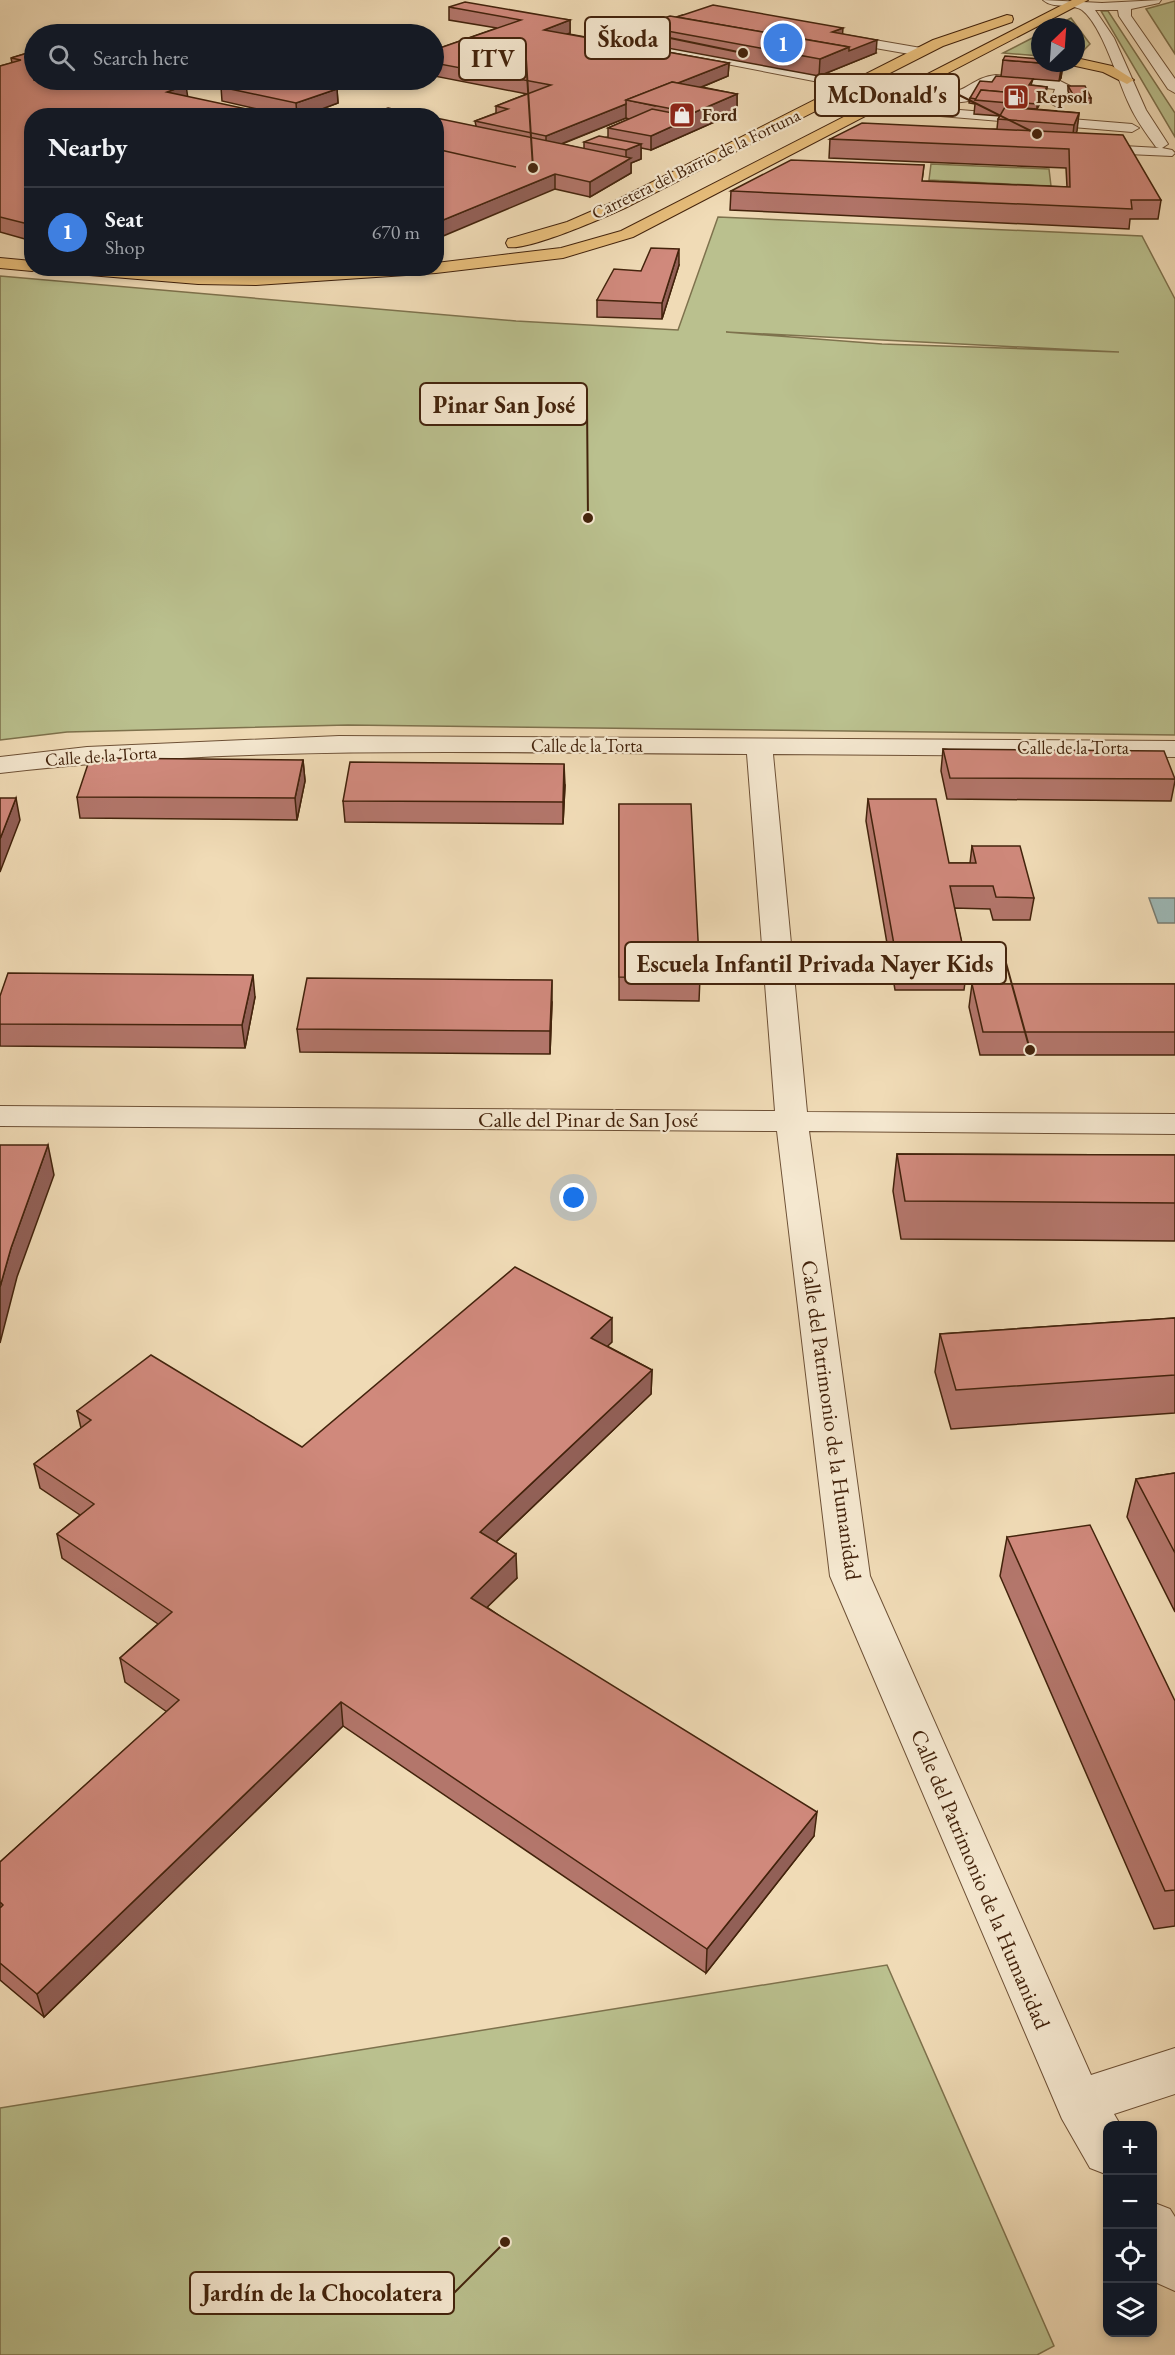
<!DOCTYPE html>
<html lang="en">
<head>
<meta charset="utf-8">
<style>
	body { margin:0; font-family:"EB Garamond",serif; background:#242831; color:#f1f3f6 }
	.controls { position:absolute; right:18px; bottom:18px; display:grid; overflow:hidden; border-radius:12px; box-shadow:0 3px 9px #0003 }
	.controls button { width:54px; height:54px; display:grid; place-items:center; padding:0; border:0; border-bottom:2px solid #363941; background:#171b24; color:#f1f3f6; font:30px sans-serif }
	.compass { position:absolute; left:1031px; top:18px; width:54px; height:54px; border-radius:50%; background:#171b24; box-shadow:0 3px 9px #0003; rotate:25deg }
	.you { position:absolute; left:574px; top:1198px; width:21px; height:21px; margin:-15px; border:4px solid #fff; border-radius:50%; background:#1a73e8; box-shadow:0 0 0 9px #1a73e833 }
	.badge { display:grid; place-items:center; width:39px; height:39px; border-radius:50%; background:#c59692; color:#fff; font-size:20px; font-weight:700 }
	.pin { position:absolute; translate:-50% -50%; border:3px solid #fff; box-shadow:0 2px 6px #0006 }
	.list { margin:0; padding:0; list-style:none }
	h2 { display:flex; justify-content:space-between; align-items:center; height:78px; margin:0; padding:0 24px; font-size:26px }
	h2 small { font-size:20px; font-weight:400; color:#9ea1a6 }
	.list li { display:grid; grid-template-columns:39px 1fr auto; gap:18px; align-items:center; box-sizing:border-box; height:90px; padding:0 24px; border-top:2px solid #363941 }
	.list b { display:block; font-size:22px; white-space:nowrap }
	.list p { margin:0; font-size:20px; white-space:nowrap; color:#9ea1a6 }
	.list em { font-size:20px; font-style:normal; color:#9ea1a6 }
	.icon { flex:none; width:33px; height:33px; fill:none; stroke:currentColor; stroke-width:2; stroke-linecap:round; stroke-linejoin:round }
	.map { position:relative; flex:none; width:1175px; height:2355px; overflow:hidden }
	.search { position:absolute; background:#171b24; box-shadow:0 3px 9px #0003; left:24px; top:24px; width:420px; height:66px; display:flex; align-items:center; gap:15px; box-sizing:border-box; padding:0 21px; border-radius:33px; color:#9ea1a6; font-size:22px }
	.panel { position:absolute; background:#171b24; box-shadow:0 3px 9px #0003; left:24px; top:108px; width:420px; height:168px; border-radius:24px }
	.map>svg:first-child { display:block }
	.green { fill:#bac08e; stroke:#7e724d; stroke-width:1.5; fill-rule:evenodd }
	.water { fill:#9db9b7; stroke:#797d73; stroke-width:1.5 }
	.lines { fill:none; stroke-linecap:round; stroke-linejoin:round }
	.minor-casing { stroke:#6e5136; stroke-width:2 }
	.major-casing { stroke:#43230c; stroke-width:2 }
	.minor { fill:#f5e8d0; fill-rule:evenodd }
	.major { fill:#e8be7b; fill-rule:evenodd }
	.wall { fill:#b3766b; stroke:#43230c; stroke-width:1.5; fill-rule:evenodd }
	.shaded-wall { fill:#926057; stroke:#43230c; stroke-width:1.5 }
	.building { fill:#d0897c; stroke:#43230c; stroke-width:1.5 }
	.labels { text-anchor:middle; stroke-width:4.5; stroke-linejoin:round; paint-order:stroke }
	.far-poi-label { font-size:18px; font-weight:bold; fill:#43230c; stroke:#f5e8d0; text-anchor:start }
	.far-street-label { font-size:18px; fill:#43230c; stroke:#f5e8d0 }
	.street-label { font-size:22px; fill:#43230c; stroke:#f5e8d0 }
	.leader { fill:none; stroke:#43230c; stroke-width:2 }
	.callout-dot { fill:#43230c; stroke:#f5e8d0; stroke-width:2 }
	.callout { fill:#f5e8d0; stroke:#43230c; stroke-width:2 }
	.callout-label { font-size:24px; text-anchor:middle; font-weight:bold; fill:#43230c }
</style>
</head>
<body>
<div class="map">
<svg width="1175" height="2355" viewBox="0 0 1175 2355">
	<rect width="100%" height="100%" fill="#f0dbb6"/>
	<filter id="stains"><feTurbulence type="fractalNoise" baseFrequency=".00333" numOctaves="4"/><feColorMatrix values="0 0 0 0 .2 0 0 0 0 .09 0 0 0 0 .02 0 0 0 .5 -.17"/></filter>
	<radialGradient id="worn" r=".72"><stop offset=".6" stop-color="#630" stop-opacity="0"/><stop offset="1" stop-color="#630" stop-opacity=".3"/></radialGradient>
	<g class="green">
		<polygon points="1175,1 1175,54 1146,9"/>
		<polygon points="1101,11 1108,11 1175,113 1175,137"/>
		<polygon points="1071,18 1090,44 1076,58 1076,27 1054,27"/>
		<polygon points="1040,34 1040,56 1003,53"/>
		<polygon points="931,164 1049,169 1051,186 929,180"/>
		<path d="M718,217L1142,236L1175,299V735L348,725L67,732L0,740V276L516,321L678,330ZM726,332L1118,352H1119L882,344Z"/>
		<polygon points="887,1965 1054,2346 1037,2355 0,2355 0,2108"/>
	</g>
	<polygon class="water" points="1149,898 1175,898 1175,923 1158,923"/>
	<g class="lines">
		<defs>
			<g id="minor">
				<path d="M1043,0L1102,3L1161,0L1159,3L1131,9V16L1175,79V93L1168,89L1119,16L1118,10H1095L1114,38L1146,110L1168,144L1162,148L1172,150L1175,153L1172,156L1083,152L1080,149L1083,146L1088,144L1159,148L1156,147C1146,133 1136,120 1129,104C1118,81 1102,25 1082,10C1071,3 1053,9 1043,0Z"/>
				<polygon points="683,15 688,16 689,19 688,22 638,39 855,81 862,85 855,89 623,44 616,40 618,37"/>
				<polygon points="834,33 921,48 928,52 921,56 829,40 827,37 829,34"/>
				<path d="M996,75L1060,81L1070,86L1064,103L1057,107L1050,103L1055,89L996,83L988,84L976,92L982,96L980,99C975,100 952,104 948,103L947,98L926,94L912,84L919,80C932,83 942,93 956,91C968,89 976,77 996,75Z"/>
				<polygon points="874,103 1132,124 1139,128 1132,132 869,110 867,107"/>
				<path d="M339,736L1175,741V757L773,754L807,1112L1175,1114V1134L809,1131L870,1576L1091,2075L1175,2048V2094L1114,2114L1121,2126H1108V2175L1090,2168L1062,2119L830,1576L777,1131L0,1126V1106L775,1111L747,754C498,753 248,744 0,773V757L87,747Z"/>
				<polygon points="1152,2202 1170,2209 1175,2217 1175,2291 1157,2283 1152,2276"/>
			</g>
			<g id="major">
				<polygon points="1072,0 1088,0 633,237 563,258 436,273 256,285 198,284 65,273 57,268 133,268 198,274 256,275 347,268 436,268 436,263 561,248 621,231"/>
				<path d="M1007,15L1012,16L1013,19L1012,22L943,46L625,208C603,218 528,251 508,247L506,243L508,239L567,222L613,202L933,40Z"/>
				<polygon points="1076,58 1112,66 1134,80 1127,84 1103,72 1071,65 1070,63 1076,63"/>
				<polygon points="0,258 32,261 32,268 39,268 32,271 0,268"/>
			</g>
		</defs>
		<use href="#minor" class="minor-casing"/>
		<use href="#major" class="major-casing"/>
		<use href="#minor" class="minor"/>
		<use href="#major" class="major"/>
	</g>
	<g class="wall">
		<path d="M449,7L570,20V33L569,34L729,63L728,76L702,87L737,94V112L651,150L641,148V159L631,163V173L590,197L555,189L476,126L475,121L496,113V106L527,94L434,76V50L497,28L449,20ZM626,118L629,119L608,128V137L584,142V149L562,144Z"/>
		<polygon points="677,17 842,34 876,53 819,76 640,43 640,26"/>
		<polygon points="34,51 32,116 32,241 0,232 0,66 12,63 11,58"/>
		<polygon points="1003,60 1040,63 1063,63 1061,78 1059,81 1033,79 1031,85 1047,87 1046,92 1037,109 1024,108 1079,113 1076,133 1161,200 1158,219 1130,219 1129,229 730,210 731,191 924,165 922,181 1067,187 1066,168 829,158 830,139 997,129 998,119 1000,116 974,114 975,104 969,103 970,98 1001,76"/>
		<polygon points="1068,86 1091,98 1091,103 1074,103 1068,91"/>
		<polygon points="221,87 337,89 338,103 303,116 288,116 222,101"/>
		<polygon points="679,265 662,319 597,317 597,300 641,271"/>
		<polygon points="943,749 1175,779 1175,781 1171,801 947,799 941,771"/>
		<polygon points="303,760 305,781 297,820 80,818 77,797"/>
		<polygon points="565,785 563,824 345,822 343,801"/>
		<polygon points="868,799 949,863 970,863 972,846 1034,898 1030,920 993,920 990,909 954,908 967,967 964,990 895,990 866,821"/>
		<polygon points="619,804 700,978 699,1001 619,1000"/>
		<polygon points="972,984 1175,984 1175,1055 980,1055 969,1007"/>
		<polygon points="0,996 255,997 245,1048 0,1046"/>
		<polygon points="552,1002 550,1054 300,1052 297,1029"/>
		<polygon points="897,1154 1175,1155 1175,1241 901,1239 893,1191"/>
		<polygon points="1175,1318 1175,1413 951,1429 935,1372 940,1334"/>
		<polygon points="612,1342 607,1346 652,1370 651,1394 496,1542 517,1578 487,1607 814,1836 706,1973 343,1726 44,2017 0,1980 0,1862 167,1712 125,1682 120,1658 158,1624 62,1558 57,1534 80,1515 40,1488 34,1464 81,1428 77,1411 302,1447"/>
		<polygon points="1175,1473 1175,1612 1127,1517 1136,1479"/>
		<polygon points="1007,1537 1175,1701 1175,1926 1154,1929 1000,1576"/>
	</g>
	<g class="shaded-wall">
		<polygon points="570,20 570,33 544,43 544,30"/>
		<polygon points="843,28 842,41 832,32"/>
		<polygon points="877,40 876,53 819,76 820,59 849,47"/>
		<polygon points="729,63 728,76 655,106 632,101"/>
		<polygon points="1062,63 1063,63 1061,78 1059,81"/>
		<polygon points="186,85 188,99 167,92"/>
		<polygon points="1047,87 1046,92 1037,109 1037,104"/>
		<polygon points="337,89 338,103 303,116 297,116 296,103"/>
		<polygon points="737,94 737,112 651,150 651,136 693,117 693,113"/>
		<polygon points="1026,94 1025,108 1019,118 1021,104"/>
		<polygon points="626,104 626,118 546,150 546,136"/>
		<polygon points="1079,113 1077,131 1072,143 1074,125"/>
		<polygon points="641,144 641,159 631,163 631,173 590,197 590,182 626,161 626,150"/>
		<polygon points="555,174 555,189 436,239 436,223"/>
		<polygon points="679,249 679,265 662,319 662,303"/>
		<polygon points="303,760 305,781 297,820 295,798"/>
		<polygon points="564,764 565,785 563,824 563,802"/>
		<polygon points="16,798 20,820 0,872 0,839"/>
		<polygon points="253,975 255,997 245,1048 242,1025"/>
		<polygon points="552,980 552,1002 550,1054 550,1031"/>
		<polygon points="48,1145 54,1175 17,1277 0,1343 0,1287 11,1248"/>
		<polygon points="612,1318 612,1342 591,1362 591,1338"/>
		<polygon points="652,1370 651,1394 481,1556 480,1532"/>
		<polygon points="516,1554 517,1578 472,1622 471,1598"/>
		<polygon points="341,1702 343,1726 44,2017 37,1994"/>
		<polygon points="817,1812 814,1836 706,1973 707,1949"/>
	</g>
	<g class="building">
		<polygon points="465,2 570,20 544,30 729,63 678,83 672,82 626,100 626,104 546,136 475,121 508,109 496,106 551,85 434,63 434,50 521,20 449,7"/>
		<polygon points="713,5 843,28 832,32 877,40 849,51 849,47 677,17"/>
		<polygon points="670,16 849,47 820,59 640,26"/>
		<polygon points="34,51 34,80 159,80 186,85 167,92 279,116 32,116 32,225 0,217 0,66 21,60 11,58"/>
		<polygon points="1005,56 1040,59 1040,63 1003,60"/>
		<polygon points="1044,63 1062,63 1061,64"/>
		<polygon points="996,76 1033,79 1029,85 1047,87 1037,104 1025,103 1026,94 981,90 976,99 970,98 980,81 992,82"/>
		<polygon points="244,80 289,80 337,89 296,103 221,87"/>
		<polygon points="672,82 737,94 693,113 626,100"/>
		<polygon points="1068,86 1085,86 1091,98 1075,98"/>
		<polygon points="981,90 1026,94 1021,104 975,100"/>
		<polygon points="1005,107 1079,113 1074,125 998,119"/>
		<polygon points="388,108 424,116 365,116"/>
		<polygon points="652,109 693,117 651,136 608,128"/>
		<polygon points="436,118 631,158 590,182 555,174 436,223 436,149 516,167 436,149"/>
		<polygon points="862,123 1123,135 1161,200 1131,200 1132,209 731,191 791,160 924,165 922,181 1070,187 1069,149 830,139"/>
		<polygon points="599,136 641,144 626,150 584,142"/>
		<polygon points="651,248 679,249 662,303 597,300 614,269 641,271"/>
		<polygon points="943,749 1164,751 1175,779 950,778"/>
		<polygon points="90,758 303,760 295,798 77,797"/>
		<polygon points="350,762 564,764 563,802 343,801"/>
		<polygon points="0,798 16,798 0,839"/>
		<polygon points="868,799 936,799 949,863 976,863 972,846 1020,846 1034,898 996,897 993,886 950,886 967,967 898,967"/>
		<polygon points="619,804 691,804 700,978 619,977"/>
		<polygon points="8,973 253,975 242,1025 0,1024 0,996"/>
		<polygon points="307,978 552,980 550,1031 297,1029"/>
		<polygon points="972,984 1175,984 1175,1032 983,1032"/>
		<polygon points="0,1145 48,1145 11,1248 0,1287"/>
		<polygon points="897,1154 1175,1155 1175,1203 905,1201"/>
		<polygon points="515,1267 612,1318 591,1338 652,1370 480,1532 516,1554 471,1598 817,1812 707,1949 341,1702 37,1994 0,1963 0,1908 3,1905 0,1902 0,1862 179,1700 120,1658 172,1612 57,1534 94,1504 34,1464 91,1420 77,1411 151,1355 302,1447"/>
		<polygon points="1175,1318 1175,1375 956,1390 940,1334"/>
		<polygon points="1175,1473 1175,1553 1136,1479"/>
		<polygon points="1090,1525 1175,1701 1175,1890 1165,1891 1007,1537"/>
	</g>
	<defs>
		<symbol id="fuel-square" viewBox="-11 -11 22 22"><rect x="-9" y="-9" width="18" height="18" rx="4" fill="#8f2418" stroke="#f5e8d0"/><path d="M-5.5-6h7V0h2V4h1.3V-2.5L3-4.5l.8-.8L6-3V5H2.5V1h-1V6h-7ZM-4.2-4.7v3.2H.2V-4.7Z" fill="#fff"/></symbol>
		<symbol id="shop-square" viewBox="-11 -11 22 22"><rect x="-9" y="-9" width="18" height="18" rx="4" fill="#8f2418" stroke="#f5e8d0"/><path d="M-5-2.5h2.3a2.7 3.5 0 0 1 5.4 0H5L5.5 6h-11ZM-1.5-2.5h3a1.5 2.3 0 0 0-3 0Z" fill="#fff"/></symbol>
	</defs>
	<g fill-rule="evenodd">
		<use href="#fuel-square" x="1001" y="82" width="30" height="30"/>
		<use href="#shop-square" x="667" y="100" width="30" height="30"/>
	</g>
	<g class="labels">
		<g class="far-poi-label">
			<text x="1036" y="103">Repsol</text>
			<text x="702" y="121">Ford</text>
		</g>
		<g class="far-street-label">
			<text transform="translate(696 164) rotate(-26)" y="6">Carretera del Barrio de la Fortuna</text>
			<text x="587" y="752">Calle de la Torta</text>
			<text x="1073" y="754">Calle de la Torta</text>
			<text transform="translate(101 756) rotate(-4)" y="6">Calle de la Torta</text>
		</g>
		<g class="street-label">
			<text x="588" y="1127">Calle del Pinar de San José</text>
			<text transform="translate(832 1420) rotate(82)" y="8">Calle del Patrimonio de la Humanidad</text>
			<text transform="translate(981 1879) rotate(67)" y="8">Calle del Patrimonio de la Humanidad</text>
		</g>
	</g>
	<path class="leader" d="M743 53L670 38M533 168L526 59M1037 134L959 95M588 518L587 404M1030 1050L1006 963M505 2242L454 2293"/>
	<g class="callout-dot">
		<circle cx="743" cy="53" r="6"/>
		<circle cx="533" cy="168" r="6"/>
		<circle cx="1037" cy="134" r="6"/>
		<circle cx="588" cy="518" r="6"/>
		<circle cx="1030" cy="1050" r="6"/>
		<circle cx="505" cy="2242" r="6"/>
	</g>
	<g class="callout">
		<rect x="585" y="17" width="85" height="42" rx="6"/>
		<rect x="459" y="38" width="67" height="42" rx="6"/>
		<rect x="815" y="74" width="144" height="42" rx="6"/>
		<rect x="420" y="383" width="167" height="42" rx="6"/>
		<rect x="625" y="942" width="381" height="42" rx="6"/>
		<rect x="190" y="2272" width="264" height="42" rx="6"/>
	</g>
	<g class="callout-label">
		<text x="628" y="47">Škoda</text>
		<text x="493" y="67">ITV</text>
		<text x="887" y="103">McDonald's</text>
		<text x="504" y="413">Pinar San José</text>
		<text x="815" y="972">Escuela Infantil Privada Nayer Kids</text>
		<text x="322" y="2301">Jardín de la Chocolatera</text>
	</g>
	<rect width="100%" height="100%" filter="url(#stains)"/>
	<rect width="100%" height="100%" fill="url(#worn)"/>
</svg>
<div class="controls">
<button>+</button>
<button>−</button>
<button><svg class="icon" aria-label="locate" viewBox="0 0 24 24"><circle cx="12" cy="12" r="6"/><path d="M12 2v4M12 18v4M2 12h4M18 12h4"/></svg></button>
<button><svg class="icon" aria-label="layers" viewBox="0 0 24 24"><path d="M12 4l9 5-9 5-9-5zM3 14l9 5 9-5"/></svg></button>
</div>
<svg class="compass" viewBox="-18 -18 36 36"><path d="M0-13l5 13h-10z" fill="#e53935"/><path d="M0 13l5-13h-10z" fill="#9ea1a6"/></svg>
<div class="you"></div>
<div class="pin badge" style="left:783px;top:43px;background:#3f7fe0">1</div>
<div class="search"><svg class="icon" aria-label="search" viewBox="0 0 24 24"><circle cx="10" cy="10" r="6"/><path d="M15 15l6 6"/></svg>Search here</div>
<section class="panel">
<h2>Nearby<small></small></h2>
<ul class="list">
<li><span class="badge" style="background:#3f7fe0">1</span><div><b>Seat</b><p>Shop</p></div><em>670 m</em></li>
</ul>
</section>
</div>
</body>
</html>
